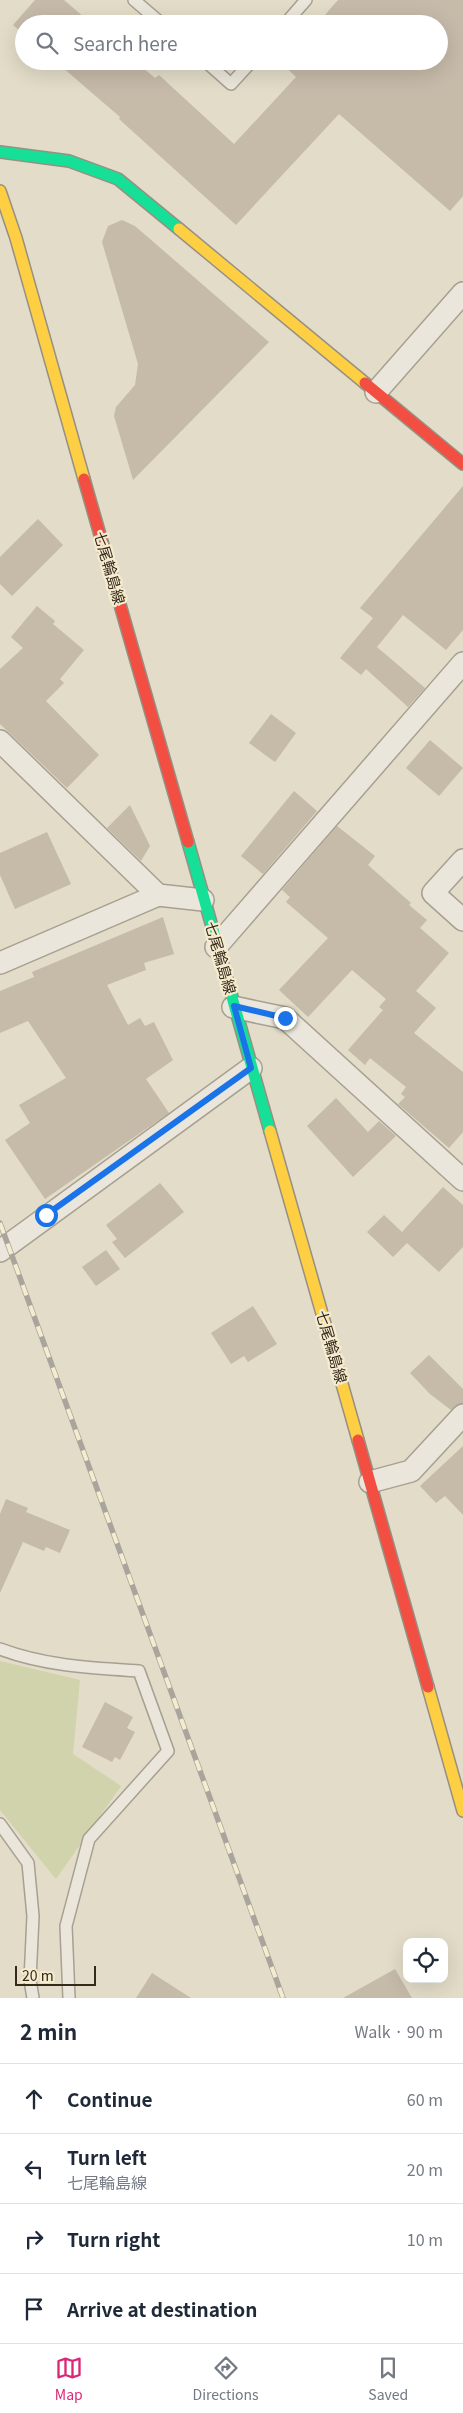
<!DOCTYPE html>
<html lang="en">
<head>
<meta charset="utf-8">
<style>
	body { margin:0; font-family:Georgia,"Noto Sans JP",serif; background:#f6f6f7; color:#1f2937 }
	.controls { position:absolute; right:15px; bottom:15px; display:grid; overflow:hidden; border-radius:10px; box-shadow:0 5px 20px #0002 }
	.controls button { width:45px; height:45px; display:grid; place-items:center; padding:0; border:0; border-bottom:1px solid #e0e1e3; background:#fff; color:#1f2937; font:25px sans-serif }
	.scale { position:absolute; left:15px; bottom:12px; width:81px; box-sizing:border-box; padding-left:5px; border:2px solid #35291c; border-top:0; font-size:14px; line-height:18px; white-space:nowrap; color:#35291c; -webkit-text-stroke:4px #f5ebce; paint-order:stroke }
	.stop { position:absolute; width:15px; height:15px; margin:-11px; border:4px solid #1a73e8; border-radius:50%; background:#fff }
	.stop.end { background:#1a73e8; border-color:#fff; box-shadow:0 1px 5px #0008 }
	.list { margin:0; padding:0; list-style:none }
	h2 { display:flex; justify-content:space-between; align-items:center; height:65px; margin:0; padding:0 20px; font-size:21px }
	h2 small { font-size:16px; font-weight:400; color:#747a83 }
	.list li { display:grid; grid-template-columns:32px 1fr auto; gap:15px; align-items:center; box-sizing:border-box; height:70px; padding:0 20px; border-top:1px solid #e0e1e3 }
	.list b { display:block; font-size:19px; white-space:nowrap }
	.list p { margin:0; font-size:16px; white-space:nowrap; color:#747a83 }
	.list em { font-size:16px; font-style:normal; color:#747a83 }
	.icon { flex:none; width:28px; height:28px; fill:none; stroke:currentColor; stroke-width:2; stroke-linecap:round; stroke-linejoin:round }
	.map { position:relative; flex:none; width:463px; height:1998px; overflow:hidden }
	.search { position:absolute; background:#fff; box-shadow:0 5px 20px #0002; left:15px; right:15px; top:15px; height:55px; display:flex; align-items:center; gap:12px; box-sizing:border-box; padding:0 18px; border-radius:28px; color:#747a83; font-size:19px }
	.sheet { height:345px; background:#fff }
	nav { display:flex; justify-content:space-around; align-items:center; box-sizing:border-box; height:70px; border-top:1px solid #e0e1e3; background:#fff; font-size:14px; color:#747a83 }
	nav a { display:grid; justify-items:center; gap:2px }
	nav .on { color:#db2777 }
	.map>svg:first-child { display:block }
	.green { fill:#d0d3ab }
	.building { fill:#c6baa9 }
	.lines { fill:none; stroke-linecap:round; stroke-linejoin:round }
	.lane-casing { stroke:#a7a092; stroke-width:14 }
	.street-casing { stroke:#a7a092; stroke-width:24 }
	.fast-casing { stroke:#979082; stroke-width:14 }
	.slow-casing { stroke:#979082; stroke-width:14 }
	.jam-casing { stroke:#979082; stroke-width:14 }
	.lane { stroke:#eae6db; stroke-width:11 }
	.street { stroke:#eae6db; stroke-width:21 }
	.fast { stroke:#16e098; stroke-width:11 }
	.slow { stroke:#ffcf43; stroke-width:11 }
	.jam { stroke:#f24e42; stroke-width:11 }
	.rail-casing { stroke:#a9a59c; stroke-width:5.5 }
	.rail { stroke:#f5ebce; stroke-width:4; stroke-dasharray:11; stroke-linecap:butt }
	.route { stroke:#1a73e8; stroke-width:6 }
	.labels { text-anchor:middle; stroke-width:4.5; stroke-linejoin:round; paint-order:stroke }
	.street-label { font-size:15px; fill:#35291c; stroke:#f5ebce }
</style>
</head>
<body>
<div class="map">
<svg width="463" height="1998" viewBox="0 0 463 1998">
	<rect width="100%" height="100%" fill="#e2dcc8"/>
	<polygon class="green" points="0,1661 80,1680 73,1754 121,1786 56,1879 0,1810"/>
	<g class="building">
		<polygon points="35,0 64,0 92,24 24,24 24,34 13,25"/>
		<polygon points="338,0 463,0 463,196 450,211 339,114 236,225 119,119 120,117 55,61 135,61 155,78 159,75 234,144 296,77 282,64 284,61 439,61 439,24 317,24"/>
		<polygon points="122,220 135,226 269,342 133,480 114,416 116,407 135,385 138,364 102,242 108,226"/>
		<polygon points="463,486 463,630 446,650 403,615 377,647 425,688 408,707 366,669 361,675 340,658 373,618 360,608"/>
		<polygon points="38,519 63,545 12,596 0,584 0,557"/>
		<polygon points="37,606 55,621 53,624 84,650 60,679 64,683 46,701 99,755 67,788 0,724 0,669 23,648 11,637"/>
		<polygon points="271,714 296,733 275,762 249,743"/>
		<polygon points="430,740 463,768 439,796 406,768"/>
		<polygon points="294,791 317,811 263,874 241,856"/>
		<polygon points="130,805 150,846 141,861 107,828"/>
		<polygon points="337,826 375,856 368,865 411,903 409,905 427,920 420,928 449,953 416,991 436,1008 414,1033 463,1072 463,1132 449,1148 398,1104 405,1097 401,1094 406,1087 370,1058 365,1065 348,1050 383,1010 379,1007 386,999 352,970 308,1017 279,990 328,938 286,902 290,897 282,890"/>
		<polygon points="47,832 71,884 15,909 0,875 0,853"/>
		<polygon points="163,917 174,954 144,963 146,970 107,985 128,1025 140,1018 145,1026 154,1022 173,1060 146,1079 169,1113 45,1199 5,1140 30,1123 19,1105 66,1078 28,1021 0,1033 0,991 34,977 32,972"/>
		<polygon points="336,1098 368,1132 379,1121 396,1136 353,1177 307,1126"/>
		<polygon points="160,1183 184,1212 125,1258 112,1242 117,1239 106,1225"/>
		<polygon points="443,1187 463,1205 463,1247 439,1272 407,1243 393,1257 367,1232 384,1215 402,1232"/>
		<polygon points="106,1250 120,1269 96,1286 82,1267"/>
		<polygon points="253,1306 277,1344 248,1362 244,1356 231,1364 211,1333"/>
		<polygon points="429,1355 463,1389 463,1403 451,1410 430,1394 410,1373"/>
		<polygon points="463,1446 463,1515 445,1496 436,1503 420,1486"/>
		<polygon points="6,1499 28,1508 26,1512 70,1530 60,1553 46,1547 44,1551 23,1542 0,1593 0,1514"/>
		<polygon points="105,1702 133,1717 127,1728 135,1732 120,1760 115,1757 112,1762 82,1747"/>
		<polygon points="395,1969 412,1998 343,1998"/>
		<polygon points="152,1973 191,1998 136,1998"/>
	</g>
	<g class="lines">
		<defs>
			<g id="lane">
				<polyline points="134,0 162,24"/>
				<polyline points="285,24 306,0"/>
				<polyline points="205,61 231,84 252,61"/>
				<path d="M0,1649C45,1666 92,1668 139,1671L168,1751L89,1839L66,1926L69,1998"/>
				<polyline points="0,1824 28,1863 33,1916 30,1980 33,1998"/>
			</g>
			<g id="street">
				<polyline points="376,392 463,293"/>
				<polyline points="0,741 158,895 203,900"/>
				<polyline points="463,860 433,893 463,920"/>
				<polyline points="216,947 463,663"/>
				<polyline points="0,963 158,895"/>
				<polyline points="233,1007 285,1018 463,1180"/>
				<polyline points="0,1251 251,1068"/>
				<polyline points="370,1482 411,1471 463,1415"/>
			</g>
			<g id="fast">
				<polyline points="0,152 69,161 118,179 179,229"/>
				<polyline points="188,842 270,1131"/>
			</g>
			<g id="slow">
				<polyline points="0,191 16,238 84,479"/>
				<polyline points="179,229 365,383"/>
				<polyline points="270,1131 358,1440"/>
				<polyline points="428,1687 463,1811"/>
			</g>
			<g id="jam">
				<polyline points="365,383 463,464"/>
				<polyline points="84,479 188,842"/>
				<polyline points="358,1440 428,1687"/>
			</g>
		</defs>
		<use href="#lane" class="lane-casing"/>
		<use href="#street" class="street-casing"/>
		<use href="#fast" class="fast-casing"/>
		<use href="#slow" class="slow-casing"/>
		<use href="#jam" class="jam-casing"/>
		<use href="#lane" class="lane"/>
		<use href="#street" class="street"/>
		<use href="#fast" class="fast"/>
		<use href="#slow" class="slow"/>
		<use href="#jam" class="jam"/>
		<defs>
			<polyline id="rail" points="0,1223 283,1998"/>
		</defs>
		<use href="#rail" class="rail-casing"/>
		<use href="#rail" class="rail"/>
	</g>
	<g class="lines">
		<polyline class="route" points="46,1215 251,1068 234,1006 285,1018"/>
	</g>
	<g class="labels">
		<g class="street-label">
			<text transform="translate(109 568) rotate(74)" y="5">七尾輪島線</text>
			<text transform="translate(220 958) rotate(74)" y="5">七尾輪島線</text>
			<text transform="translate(331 1347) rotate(74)" y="5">七尾輪島線</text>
		</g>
	</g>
</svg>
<div class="controls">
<button><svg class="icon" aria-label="locate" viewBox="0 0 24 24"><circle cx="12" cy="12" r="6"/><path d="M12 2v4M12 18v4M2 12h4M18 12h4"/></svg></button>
</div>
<div class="scale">20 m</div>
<div class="stop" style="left:46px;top:1215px"></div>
<div class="stop end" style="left:285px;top:1018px"></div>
<div class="search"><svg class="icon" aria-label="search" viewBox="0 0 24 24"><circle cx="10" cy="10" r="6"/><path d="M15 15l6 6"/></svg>Search here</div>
</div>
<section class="sheet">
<h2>2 min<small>Walk · 90 m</small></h2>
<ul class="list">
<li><svg class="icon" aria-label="ahead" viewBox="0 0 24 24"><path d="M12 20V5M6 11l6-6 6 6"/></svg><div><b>Continue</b></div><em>60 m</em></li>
<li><svg class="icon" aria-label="left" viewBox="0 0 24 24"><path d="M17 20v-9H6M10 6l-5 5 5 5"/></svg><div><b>Turn left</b><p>七尾輪島線</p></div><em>20 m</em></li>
<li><svg class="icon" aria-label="right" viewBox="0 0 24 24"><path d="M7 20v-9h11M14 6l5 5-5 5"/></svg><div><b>Turn right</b></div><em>10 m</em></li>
<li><svg class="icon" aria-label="arrive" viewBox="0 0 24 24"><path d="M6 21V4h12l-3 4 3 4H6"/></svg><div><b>Arrive at destination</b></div></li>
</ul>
</section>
<nav>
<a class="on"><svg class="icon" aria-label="map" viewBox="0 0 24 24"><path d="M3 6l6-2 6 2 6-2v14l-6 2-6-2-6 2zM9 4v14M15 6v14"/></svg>Map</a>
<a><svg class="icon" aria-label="directions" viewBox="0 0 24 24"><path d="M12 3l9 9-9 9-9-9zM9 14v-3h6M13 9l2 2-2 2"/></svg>Directions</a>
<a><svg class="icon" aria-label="saved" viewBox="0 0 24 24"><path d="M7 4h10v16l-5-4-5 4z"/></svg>Saved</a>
</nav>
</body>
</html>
